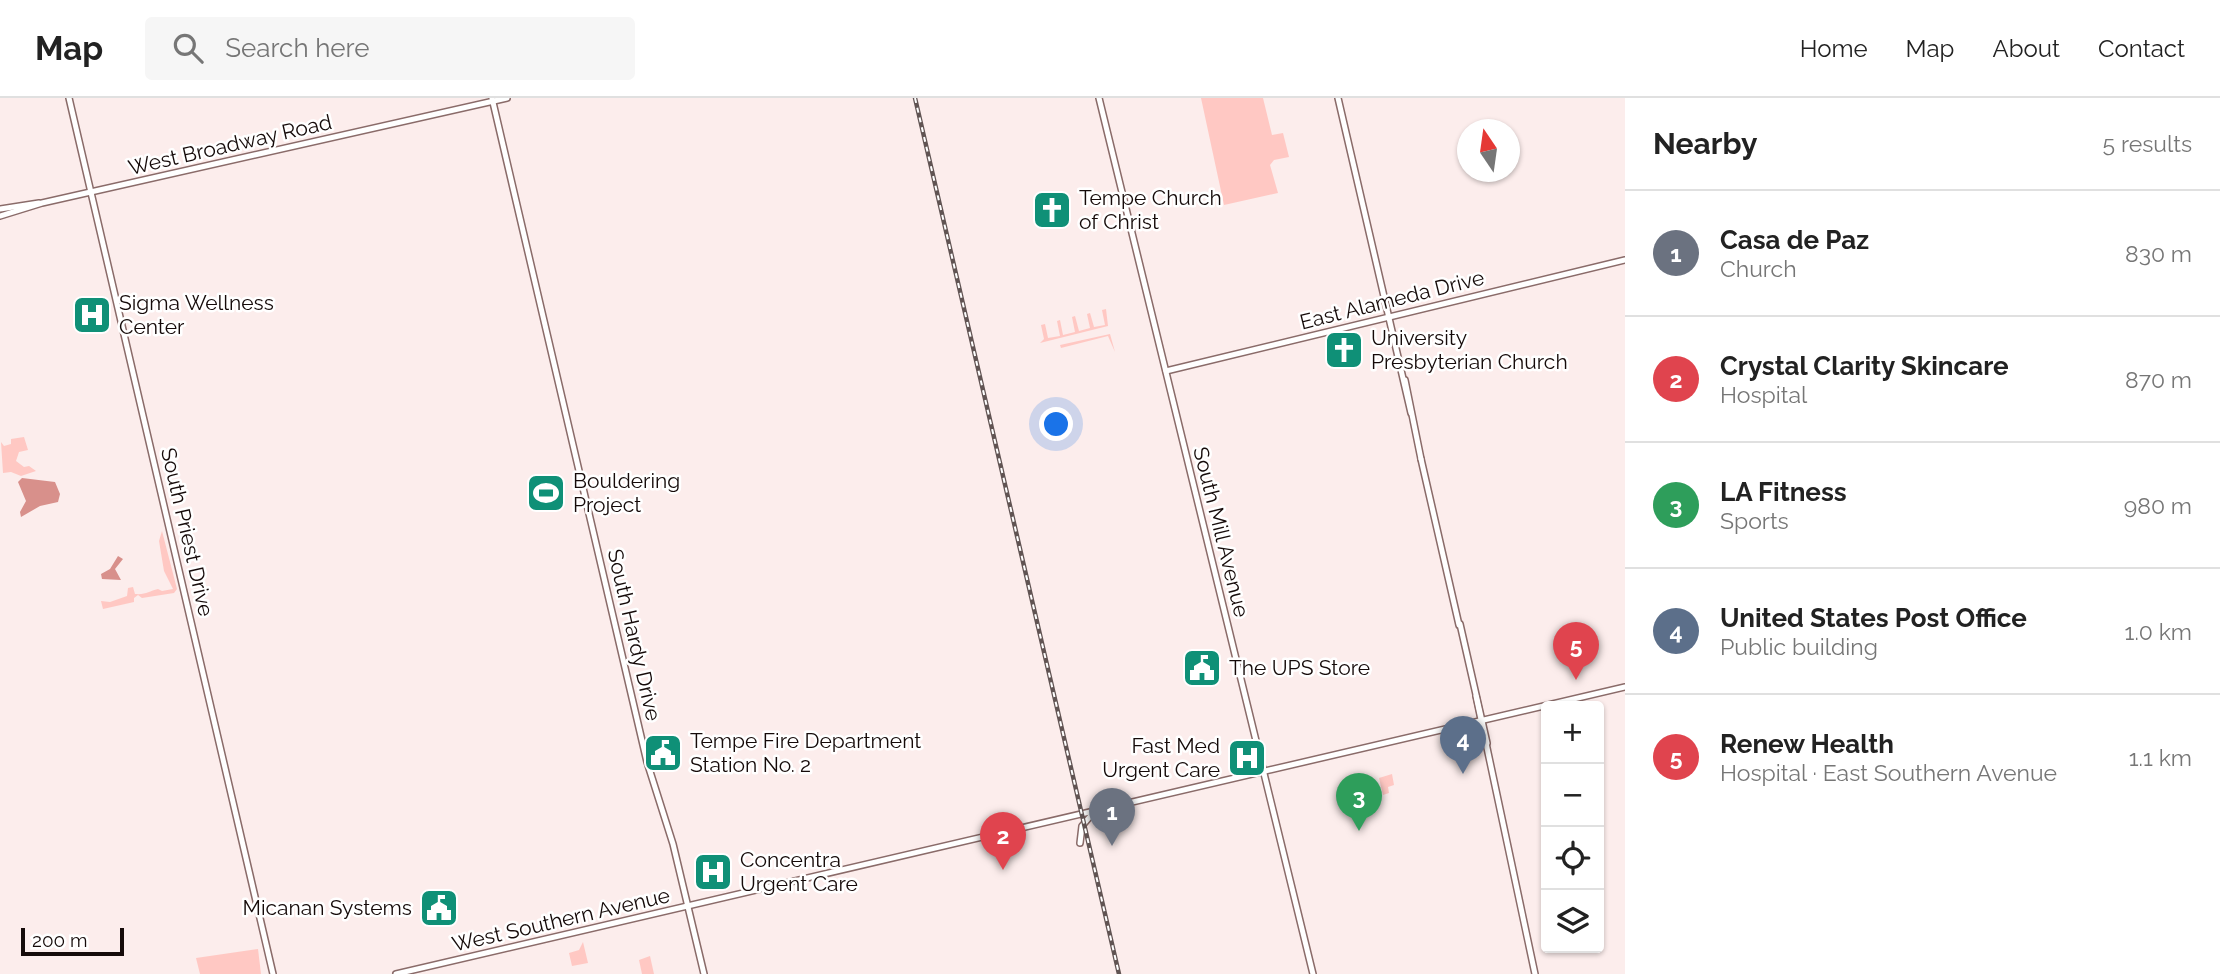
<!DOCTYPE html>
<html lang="en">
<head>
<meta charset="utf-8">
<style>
	body { margin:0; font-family:Raleway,sans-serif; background:#f6f6f6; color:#222 }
	.controls { position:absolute; right:21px; bottom:21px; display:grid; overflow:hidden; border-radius:7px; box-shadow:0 2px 5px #0004 }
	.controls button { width:63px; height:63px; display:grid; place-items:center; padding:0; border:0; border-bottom:2px solid #e0e0e0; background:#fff; color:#222; font:35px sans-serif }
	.compass { position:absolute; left:1457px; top:21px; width:63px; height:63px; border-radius:50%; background:#fff; box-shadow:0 2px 5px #0004; rotate:347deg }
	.scale { position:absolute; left:21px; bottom:18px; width:103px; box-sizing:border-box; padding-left:7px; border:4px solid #150a09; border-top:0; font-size:19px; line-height:24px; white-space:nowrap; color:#150a09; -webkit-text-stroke:5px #fff; paint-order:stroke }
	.you { position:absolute; left:1057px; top:327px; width:24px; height:24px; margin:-18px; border:5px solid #fff; border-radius:50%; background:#1a73e8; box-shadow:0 0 0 10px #1a73e833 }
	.badge { display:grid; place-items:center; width:46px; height:46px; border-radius:50%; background:#2563eb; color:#fff; font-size:23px; font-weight:700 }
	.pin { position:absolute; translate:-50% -58px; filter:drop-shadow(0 2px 4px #0008) }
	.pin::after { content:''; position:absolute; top:37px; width:24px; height:21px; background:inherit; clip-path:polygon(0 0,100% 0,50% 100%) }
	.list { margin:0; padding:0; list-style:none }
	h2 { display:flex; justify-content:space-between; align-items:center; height:91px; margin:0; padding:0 28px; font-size:30px }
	h2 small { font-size:23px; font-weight:400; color:#767676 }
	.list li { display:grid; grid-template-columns:46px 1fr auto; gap:21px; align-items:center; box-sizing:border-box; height:126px; padding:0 28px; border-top:2px solid #e0e0e0 }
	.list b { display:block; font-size:26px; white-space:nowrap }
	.list p { margin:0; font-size:23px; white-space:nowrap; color:#767676 }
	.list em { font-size:23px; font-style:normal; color:#767676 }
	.icon { flex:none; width:38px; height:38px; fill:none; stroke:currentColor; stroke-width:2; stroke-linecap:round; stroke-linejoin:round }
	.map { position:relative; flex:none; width:1625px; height:876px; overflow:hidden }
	header { display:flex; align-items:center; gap:42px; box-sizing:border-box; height:98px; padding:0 35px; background:#fff; border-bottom:2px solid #e0e0e0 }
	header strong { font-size:33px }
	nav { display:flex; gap:38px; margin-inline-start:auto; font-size:24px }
	.search { width:490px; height:63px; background:#f6f6f6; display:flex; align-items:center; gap:18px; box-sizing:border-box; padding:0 24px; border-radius:7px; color:#767676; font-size:26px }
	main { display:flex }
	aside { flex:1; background:#fff }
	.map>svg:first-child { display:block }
	.green { fill:#ffc8c3 }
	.water { fill:#d8908b }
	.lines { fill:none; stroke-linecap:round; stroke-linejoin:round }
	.secondary-casing { stroke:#8a6b69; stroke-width:8 }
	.secondary { stroke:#fff; stroke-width:5 }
	.rail-casing { stroke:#615453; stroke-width:4.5 }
	.rail { stroke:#fff; stroke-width:2; stroke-dasharray:5; stroke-linecap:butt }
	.labels { text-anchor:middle; stroke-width:5; stroke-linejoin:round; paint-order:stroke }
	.street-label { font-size:21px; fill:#150a09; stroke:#fff }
	.poi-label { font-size:21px; fill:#150a09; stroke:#fff; text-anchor:start }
</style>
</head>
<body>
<header>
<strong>Map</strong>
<div class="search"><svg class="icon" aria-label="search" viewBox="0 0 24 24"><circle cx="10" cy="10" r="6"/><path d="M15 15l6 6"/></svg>Search here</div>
<nav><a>Home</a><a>Map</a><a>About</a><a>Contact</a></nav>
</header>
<main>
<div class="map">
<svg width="1625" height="876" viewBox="0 0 1625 876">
	<rect width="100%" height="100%" fill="#fcedec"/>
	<g class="green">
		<polygon points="1201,0 1263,0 1272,37 1283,35 1289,59 1274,62 1270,67 1278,95 1224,107"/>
		<polygon points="1106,211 1108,228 1040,245 1044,241 1041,227 1045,226 1048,240 1060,238 1057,223 1060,222 1063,237 1075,234 1072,219 1075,218 1079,233 1090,230 1087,216 1090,215 1094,229 1105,227 1102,212"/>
		<polygon points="1110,236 1115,254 1108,238 1061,250 1060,247"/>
		<polygon points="24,339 28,352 19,354 16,363 24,369 29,368 36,373 21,378 11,374 3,375 1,344 4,348 11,346 11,341"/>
		<path d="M162,433L177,491L174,495L142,500L138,497L134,500V504L103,511L101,503L110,504L127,498L128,490L133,489L135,496C146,497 149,493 158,491L162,493L173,491L164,473L159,443Z"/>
		<polygon points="1392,676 1394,687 1388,689 1389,695 1383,697 1379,680"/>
		<polygon points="583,844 588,865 572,868 569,855 579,852"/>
		<polygon points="258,851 261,876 200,876 196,860"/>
		<polygon points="650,858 654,876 642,876 639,862"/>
	</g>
	<g class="water">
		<polygon points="22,380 55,384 60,396 58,404 40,408 21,419 20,414 26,403 18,384"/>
		<polygon points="118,458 123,461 115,471 121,482 102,481 101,476 110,471"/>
	</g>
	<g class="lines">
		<defs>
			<g id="secondary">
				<polyline points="69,0 273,876"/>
				<polyline points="492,0 647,664 673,746 704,876"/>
				<polyline points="1099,0 1313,876"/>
				<polyline points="1338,0 1411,315"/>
				<polyline points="0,111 39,105"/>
				<polyline points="0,118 42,105 507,0"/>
				<polyline points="1166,273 1625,162"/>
				<polyline points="1405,282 1421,361"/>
				<polyline points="1421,361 1459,527"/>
				<polyline points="1460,526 1487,645"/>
				<polyline points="1476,598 1535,876"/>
				<polyline points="1080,745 1082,728 1093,715"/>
				<polyline points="396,876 1625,589"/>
			</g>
		</defs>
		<use href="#secondary" class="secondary-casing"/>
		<use href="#secondary" class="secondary"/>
		<defs>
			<polyline id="rail" points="915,0 1119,876"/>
		</defs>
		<use href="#rail" class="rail-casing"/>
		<use href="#rail" class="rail"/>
	</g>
	<defs>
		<symbol id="church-square" viewBox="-11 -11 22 22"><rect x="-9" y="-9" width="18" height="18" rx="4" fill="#0f9077" stroke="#fff"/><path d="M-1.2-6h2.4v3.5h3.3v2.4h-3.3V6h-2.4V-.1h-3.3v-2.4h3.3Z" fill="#fff"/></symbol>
		<symbol id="hospital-square" viewBox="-11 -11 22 22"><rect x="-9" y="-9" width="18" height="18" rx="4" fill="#0f9077" stroke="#fff"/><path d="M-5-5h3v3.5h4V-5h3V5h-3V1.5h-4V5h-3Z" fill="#fff"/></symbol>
		<symbol id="stadium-square" viewBox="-11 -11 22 22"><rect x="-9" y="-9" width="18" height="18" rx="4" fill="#0f9077" stroke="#fff"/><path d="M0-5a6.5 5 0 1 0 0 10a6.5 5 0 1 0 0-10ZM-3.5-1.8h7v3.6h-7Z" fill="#fff"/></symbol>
		<symbol id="civic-square" viewBox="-11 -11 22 22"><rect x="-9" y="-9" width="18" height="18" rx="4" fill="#0f9077" stroke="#fff"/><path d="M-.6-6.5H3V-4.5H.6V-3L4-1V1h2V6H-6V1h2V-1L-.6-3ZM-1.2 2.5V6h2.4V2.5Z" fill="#fff"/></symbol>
	</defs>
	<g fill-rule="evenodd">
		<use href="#church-square" x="1030" y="90" width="44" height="44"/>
		<use href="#hospital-square" x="70" y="195" width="44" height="44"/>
		<use href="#church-square" x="1322" y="230" width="44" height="44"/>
		<use href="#stadium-square" x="524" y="373" width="44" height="44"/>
		<use href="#civic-square" x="1180" y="548" width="44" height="44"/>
		<use href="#civic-square" x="641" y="633" width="44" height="44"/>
		<use href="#hospital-square" x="1225" y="638" width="44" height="44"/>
		<use href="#hospital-square" x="691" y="752" width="44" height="44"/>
		<use href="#civic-square" x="417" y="788" width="44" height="44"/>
	</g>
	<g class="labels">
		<g class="street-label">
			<text transform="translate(230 47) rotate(-13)" y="7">West Broadway Road</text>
			<text transform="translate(1392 202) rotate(-14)" y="7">East Alameda Drive</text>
			<text transform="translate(187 434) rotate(77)" y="7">South Priest Drive</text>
			<text transform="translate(1221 434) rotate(76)" y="7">South Mill Avenue</text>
			<text transform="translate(634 537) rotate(77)" y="7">South Hardy Drive</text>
			<text transform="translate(561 822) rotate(-13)" y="7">West Southern Avenue</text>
		</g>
		<g class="poi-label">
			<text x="1079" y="107">Tempe Church<tspan x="1079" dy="24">of Christ</tspan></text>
			<text x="119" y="212">Sigma Wellness<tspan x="119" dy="24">Center</tspan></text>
			<text x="1371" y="247">University<tspan x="1371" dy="24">Presbyterian Church</tspan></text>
			<text x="573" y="390">Bouldering<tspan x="573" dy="24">Project</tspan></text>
			<text x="1229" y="577">The UPS Store</text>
			<text x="690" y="650">Tempe Fire Department<tspan x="690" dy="24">Station No. 2</tspan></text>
			<text x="1220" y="655" text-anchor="end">Fast Med<tspan x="1220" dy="24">Urgent Care</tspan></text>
			<text x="740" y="769">Concentra<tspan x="740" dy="24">Urgent Care</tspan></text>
			<text x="412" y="817" text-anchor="end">Micanan Systems</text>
		</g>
	</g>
</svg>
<div class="controls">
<button>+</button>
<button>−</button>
<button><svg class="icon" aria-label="locate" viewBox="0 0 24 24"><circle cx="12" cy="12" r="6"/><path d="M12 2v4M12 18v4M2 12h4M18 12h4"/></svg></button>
<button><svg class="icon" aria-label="layers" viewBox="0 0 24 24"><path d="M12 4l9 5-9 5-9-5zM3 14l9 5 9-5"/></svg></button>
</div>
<svg class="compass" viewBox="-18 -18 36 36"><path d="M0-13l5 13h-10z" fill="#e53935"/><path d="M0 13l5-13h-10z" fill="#767676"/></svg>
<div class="scale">200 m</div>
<div class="you"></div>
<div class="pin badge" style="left:1112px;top:748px;background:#6b7280">1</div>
<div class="pin badge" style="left:1003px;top:772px;background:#e0444e">2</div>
<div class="pin badge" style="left:1359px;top:733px;background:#2e9e5b">3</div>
<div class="pin badge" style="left:1463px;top:676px;background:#5c6f8a">4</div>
<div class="pin badge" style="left:1576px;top:582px;background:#e0444e">5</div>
</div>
<aside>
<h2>Nearby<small>5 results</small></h2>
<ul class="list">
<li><span class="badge" style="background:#6b7280">1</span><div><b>Casa de Paz</b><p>Church</p></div><em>830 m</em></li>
<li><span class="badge" style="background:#e0444e">2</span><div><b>Crystal Clarity Skincare</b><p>Hospital</p></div><em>870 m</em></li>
<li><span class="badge" style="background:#2e9e5b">3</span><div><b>LA Fitness</b><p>Sports</p></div><em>980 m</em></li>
<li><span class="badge" style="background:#5c6f8a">4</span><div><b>United States Post Office</b><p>Public building</p></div><em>1.0 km</em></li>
<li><span class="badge" style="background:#e0444e">5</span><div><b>Renew Health</b><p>Hospital · East Southern Avenue</p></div><em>1.1 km</em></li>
</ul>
</aside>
</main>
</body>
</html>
